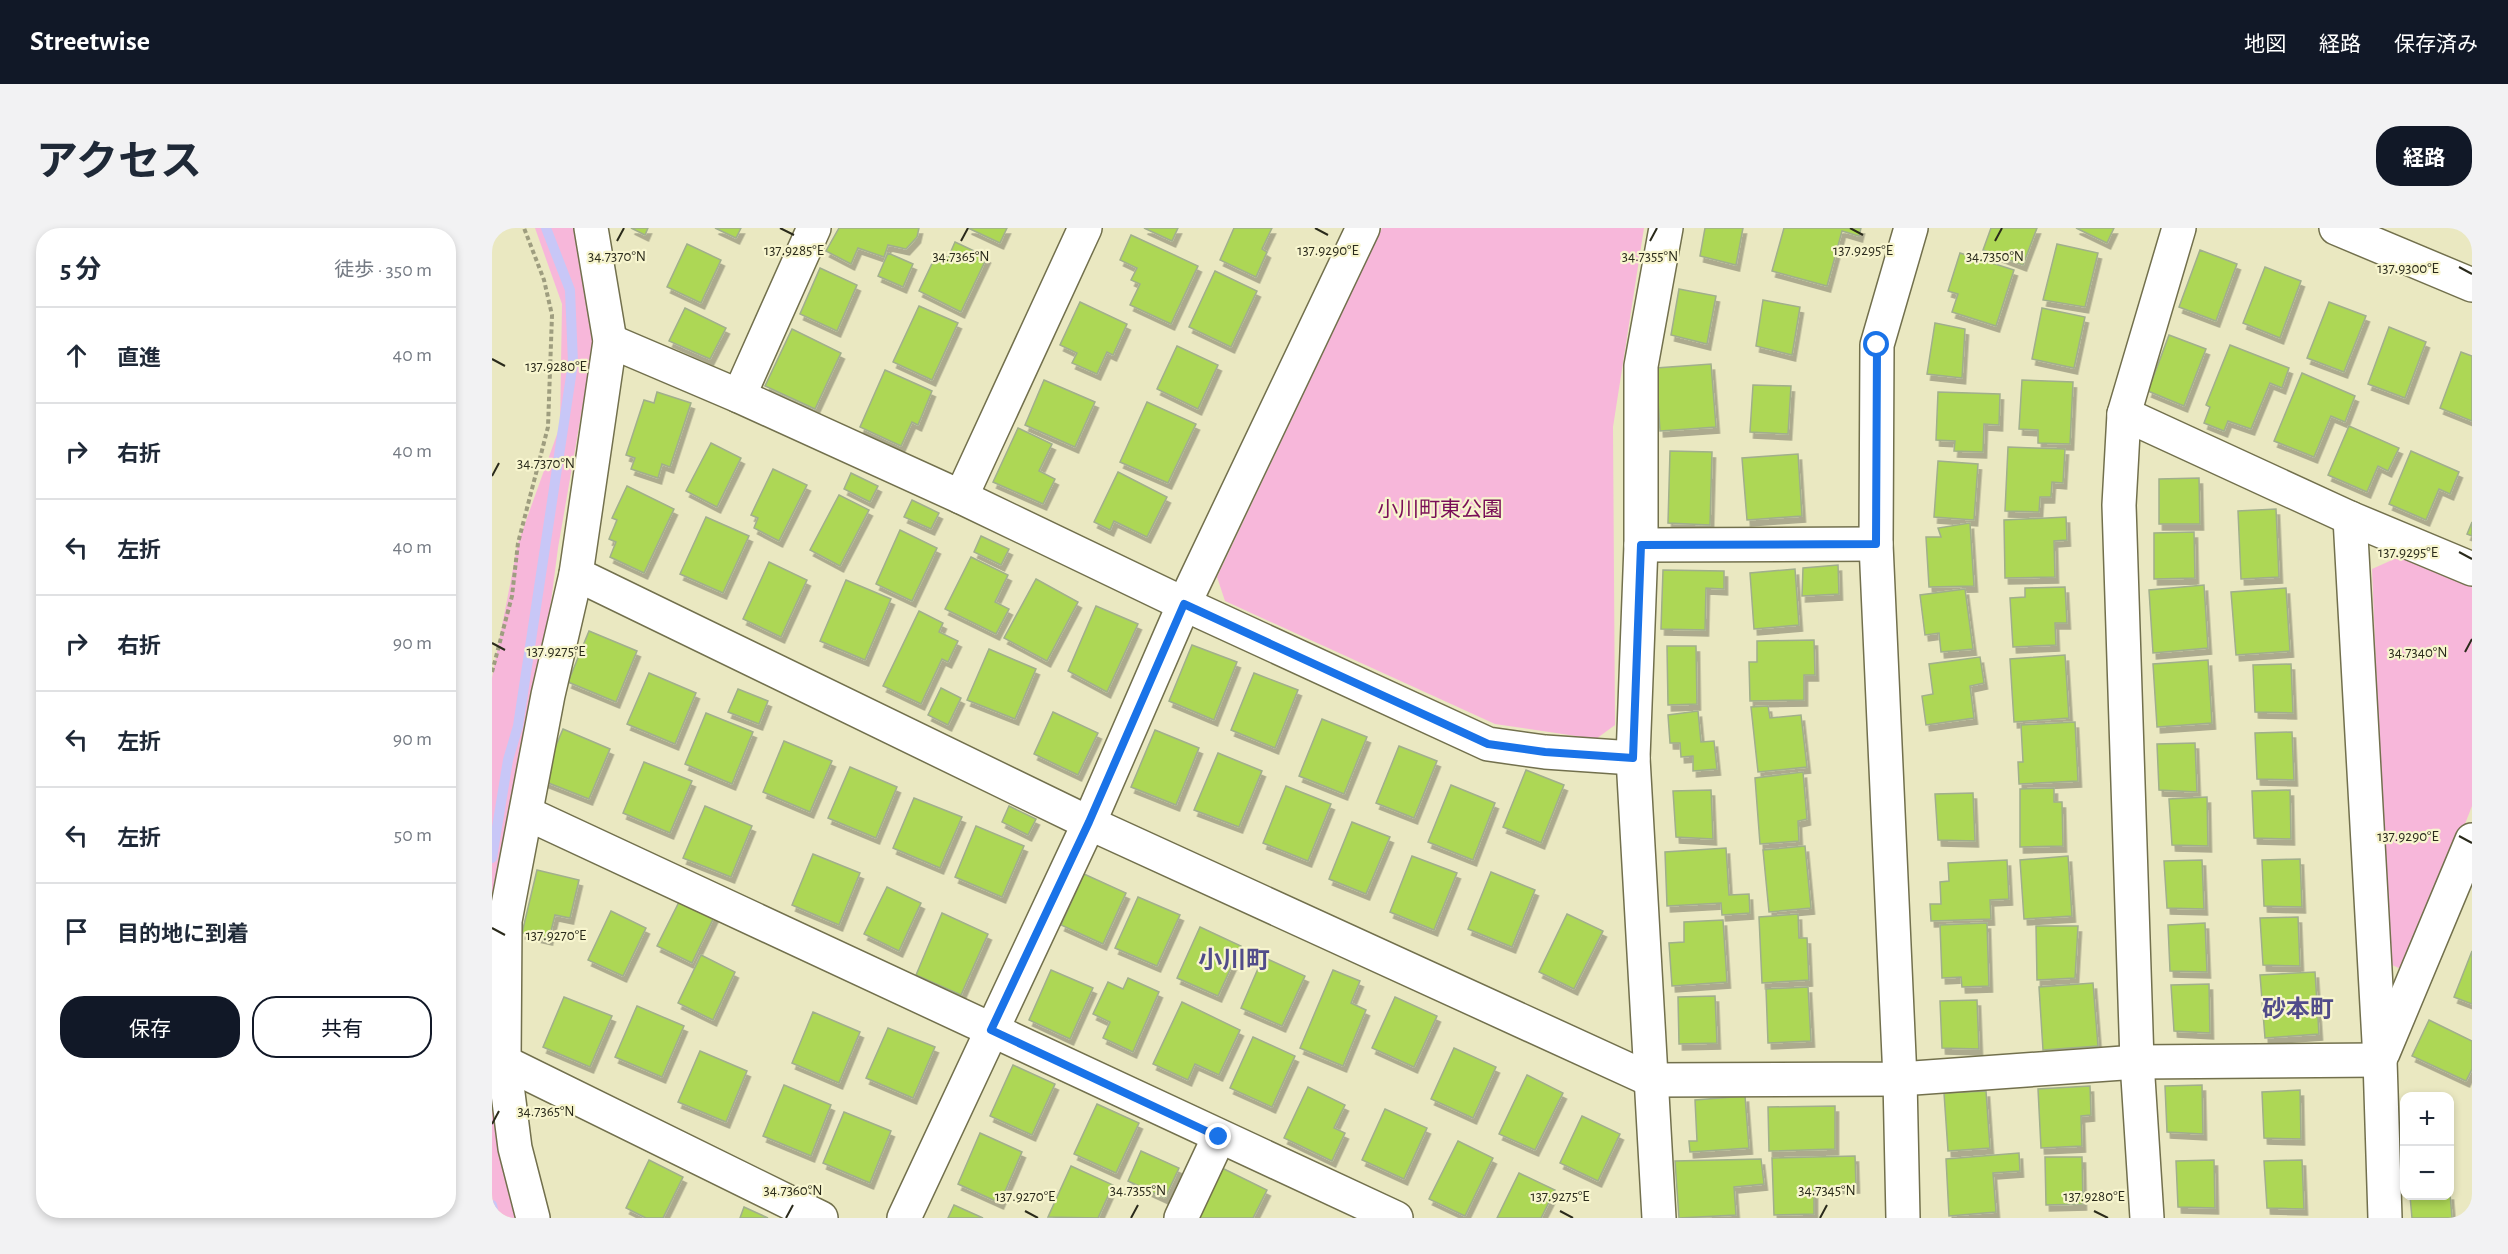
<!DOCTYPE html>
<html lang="ja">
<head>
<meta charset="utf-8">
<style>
	body { margin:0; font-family:"Alegreya Sans","Noto Sans JP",sans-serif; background:#f2f2f3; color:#1f2937 }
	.controls { position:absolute; right:18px; bottom:18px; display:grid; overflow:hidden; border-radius:12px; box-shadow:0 3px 9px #0003 }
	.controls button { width:54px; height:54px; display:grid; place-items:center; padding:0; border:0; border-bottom:2px solid #e0e1e3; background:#fff; color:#1f2937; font:30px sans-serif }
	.stop { position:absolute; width:18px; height:18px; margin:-14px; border:4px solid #1a73e8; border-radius:50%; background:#fff }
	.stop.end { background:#1a73e8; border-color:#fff; box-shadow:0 2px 6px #0008 }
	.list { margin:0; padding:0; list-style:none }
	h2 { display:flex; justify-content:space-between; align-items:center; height:78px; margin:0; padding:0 24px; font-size:26px }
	h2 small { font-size:20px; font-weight:400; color:#747a83 }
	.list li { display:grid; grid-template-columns:39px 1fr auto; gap:18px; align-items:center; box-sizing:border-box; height:96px; padding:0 24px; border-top:2px solid #e0e1e3 }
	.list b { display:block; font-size:22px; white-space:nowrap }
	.list em { font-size:20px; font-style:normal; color:#747a83 }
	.actions { display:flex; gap:12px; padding:18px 24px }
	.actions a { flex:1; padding:14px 0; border:2px solid #111827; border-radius:24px; text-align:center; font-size:21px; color:#111827 }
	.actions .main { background:#111827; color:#fff }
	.icon { flex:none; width:33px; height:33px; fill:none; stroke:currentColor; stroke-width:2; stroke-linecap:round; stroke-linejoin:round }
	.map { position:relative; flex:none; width:1980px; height:990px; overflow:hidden; border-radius:24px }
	header { display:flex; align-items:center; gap:36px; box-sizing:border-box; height:84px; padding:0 30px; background:#111827; color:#fff }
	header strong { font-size:28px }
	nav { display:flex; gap:33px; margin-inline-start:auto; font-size:21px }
	.intro { display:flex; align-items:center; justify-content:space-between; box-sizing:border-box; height:144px; padding:0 36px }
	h1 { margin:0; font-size:42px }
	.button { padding:15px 27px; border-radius:24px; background:#111827; color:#fff; font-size:21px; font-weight:700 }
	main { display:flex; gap:36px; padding:0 36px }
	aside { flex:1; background:#fff; border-radius:24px; box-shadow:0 3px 9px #0003 }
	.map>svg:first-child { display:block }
	.green { fill:#f7b7da }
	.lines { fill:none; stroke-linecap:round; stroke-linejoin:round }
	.stream { stroke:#c8c7f7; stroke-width:10 }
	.building { fill:#add755; stroke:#a1af8c; stroke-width:1.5; filter:url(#shadow) }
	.street-casing { stroke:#72704d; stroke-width:36 }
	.secondary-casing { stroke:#72704d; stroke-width:36 }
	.path { stroke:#9e9d7f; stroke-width:4; stroke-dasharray:4.5 3; stroke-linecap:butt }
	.street { stroke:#fff; stroke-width:33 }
	.secondary { stroke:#fff; stroke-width:33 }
	.route { stroke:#1a73e8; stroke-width:8 }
	.ticks { fill:none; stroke:#2a2a1b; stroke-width:2 }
	.labels { text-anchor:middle; stroke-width:4.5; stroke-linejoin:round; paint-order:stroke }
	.park-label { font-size:21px; fill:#7a0f58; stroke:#f7f5ce }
	.quarter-label { font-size:24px; font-weight:bold; fill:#514c8a; stroke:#f7f5ce }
	.ticks-label { font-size:15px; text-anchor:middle; fill:#2a2a1b; stroke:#f7f5ce; stroke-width:4.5; stroke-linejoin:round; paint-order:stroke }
</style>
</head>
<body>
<header>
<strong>Streetwise</strong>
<nav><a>地図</a><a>経路</a><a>保存済み</a></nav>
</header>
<div class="intro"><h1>アクセス</h1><a class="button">経路</a></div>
<main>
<aside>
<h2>5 分<small>徒歩 · 350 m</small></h2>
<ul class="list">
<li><svg class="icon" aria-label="ahead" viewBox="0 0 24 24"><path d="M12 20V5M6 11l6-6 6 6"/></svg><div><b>直進</b></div><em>40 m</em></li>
<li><svg class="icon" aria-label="right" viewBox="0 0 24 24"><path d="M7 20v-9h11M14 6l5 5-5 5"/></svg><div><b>右折</b></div><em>40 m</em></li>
<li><svg class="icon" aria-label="left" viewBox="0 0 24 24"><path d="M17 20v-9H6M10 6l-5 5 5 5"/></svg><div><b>左折</b></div><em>40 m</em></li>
<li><svg class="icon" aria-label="right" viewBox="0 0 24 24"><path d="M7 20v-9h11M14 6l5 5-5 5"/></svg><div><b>右折</b></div><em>90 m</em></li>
<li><svg class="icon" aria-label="left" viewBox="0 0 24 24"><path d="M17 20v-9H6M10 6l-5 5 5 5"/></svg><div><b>左折</b></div><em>90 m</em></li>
<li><svg class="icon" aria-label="left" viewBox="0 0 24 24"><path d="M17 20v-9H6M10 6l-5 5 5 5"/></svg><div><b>左折</b></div><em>50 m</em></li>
<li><svg class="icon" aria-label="arrive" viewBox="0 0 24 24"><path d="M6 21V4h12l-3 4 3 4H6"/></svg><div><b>目的地に到着</b></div></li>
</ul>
<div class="actions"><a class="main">保存</a><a>共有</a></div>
</aside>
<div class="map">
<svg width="1980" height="990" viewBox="0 0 1980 990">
	<defs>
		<filter id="shadow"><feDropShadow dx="3.5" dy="6" stdDeviation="0" flood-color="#0004"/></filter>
	</defs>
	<rect width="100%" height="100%" fill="#eae8c1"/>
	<g class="green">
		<polygon points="43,0 96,0 110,66 66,320 26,626 12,809 37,990 0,990 0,450 26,315 68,198 70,76"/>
		<polygon points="890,0 1152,0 1121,199 1123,497 1104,511 1003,496 733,373 725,349"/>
		<polygon points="1909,328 1980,359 1980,578 1915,744 1896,735 1880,341"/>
	</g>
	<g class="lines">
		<g class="stream">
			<polyline points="0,630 16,532 26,498 81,135 78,62 54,0"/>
			<polyline points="0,977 3,990"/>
		</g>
	</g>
	<g class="building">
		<polygon points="139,0 156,0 153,7"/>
		<polygon points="223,0 249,0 244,10"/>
		<polygon points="347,0 427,0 425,9 414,21 396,17 392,29 366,20 359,36 334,23"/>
		<polygon points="476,0 515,0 508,15"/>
		<polygon points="652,0 686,0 680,13"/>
		<polygon points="742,0 780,0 770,21 775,24 764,49 728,32"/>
		<polygon points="1213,0 1251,0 1244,37 1208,28"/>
		<polygon points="1292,0 1369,0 1367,8 1350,3 1335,58 1280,43"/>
		<polygon points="1499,0 1545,0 1531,37 1491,22"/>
		<polygon points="1584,0 1622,0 1615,15"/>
		<polygon points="639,7 706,38 679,96 638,77 648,56 639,52 645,40 628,32"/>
		<polygon points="463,14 495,29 469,84 427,63 445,25 456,30"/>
		<polygon points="195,16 229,32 209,75 175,59"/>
		<polygon points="1565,16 1606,25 1593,79 1551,72"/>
		<polygon points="1708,22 1745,36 1724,93 1687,79"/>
		<polygon points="396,25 421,36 411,59 386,48"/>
		<polygon points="1468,25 1522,42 1504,98 1460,84 1466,66 1456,63"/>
		<polygon points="1773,39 1809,53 1788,110 1751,95"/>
		<polygon points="328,40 365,57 345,103 308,86"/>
		<polygon points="723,43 765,63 739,119 697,99"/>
		<polygon points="1187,61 1224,68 1215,116 1179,107"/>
		<polygon points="1271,72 1308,79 1300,127 1264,118"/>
		<polygon points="588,74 635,96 621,127 615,124 605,146 580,135 585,125 568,117"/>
		<polygon points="1837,74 1874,88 1852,144 1815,130"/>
		<polygon points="427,78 466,95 440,152 401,134"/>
		<polygon points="193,80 234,100 218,131 177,113"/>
		<polygon points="1550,80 1593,89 1582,140 1540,131"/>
		<polygon points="1443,95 1473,101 1470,150 1435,146"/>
		<polygon points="1897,99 1934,114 1913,170 1876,156"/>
		<polygon points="300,101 349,125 323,181 273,158"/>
		<polygon points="1677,107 1714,121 1692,178 1656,163"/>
		<polygon points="1738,117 1797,140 1790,160 1778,155 1759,201 1736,193 1732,203 1712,195 1718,179 1714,177"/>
		<polygon points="685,118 726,137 706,181 665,161"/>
		<polygon points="1969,124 1980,128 1980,193 1948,180"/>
		<polygon points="1219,136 1224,199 1168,203 1164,140"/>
		<polygon points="393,142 440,163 426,197 420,194 409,218 368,199"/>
		<polygon points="1810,145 1863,168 1853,194 1839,188 1822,229 1782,213"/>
		<polygon points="552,152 603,174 583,219 533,197"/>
		<polygon points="1530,152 1581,154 1578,216 1546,215 1546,202 1527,201"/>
		<polygon points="1261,157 1299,158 1296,206 1258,204"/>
		<polygon points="165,164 199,175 178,239 170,236 166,250 139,241 143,230 134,227 152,172 162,175"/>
		<polygon points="1446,164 1508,166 1507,197 1492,196 1491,224 1462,223 1463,213 1444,212"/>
		<polygon points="655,174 704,196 676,255 628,234"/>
		<polygon points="1857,198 1907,220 1896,243 1886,238 1875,264 1836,247"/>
		<polygon points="526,200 560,216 547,243 563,251 551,276 501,254"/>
		<polygon points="219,215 249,230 225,279 194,263"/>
		<polygon points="1516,219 1573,221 1571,255 1560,254 1559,269 1548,269 1547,284 1513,283"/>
		<polygon points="1178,223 1220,224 1218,297 1176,295"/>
		<polygon points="1919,223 1967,244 1958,266 1947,261 1934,292 1897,276"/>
		<polygon points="1306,226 1310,288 1255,292 1250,230"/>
		<polygon points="1446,233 1486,236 1482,292 1442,289"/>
		<polygon points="281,241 315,257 287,313 262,300 266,290 259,287"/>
		<polygon points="626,244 675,269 655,309 622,293 618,302 602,294"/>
		<polygon points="359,245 386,258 378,274 352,261"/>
		<polygon points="1707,250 1708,296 1667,296 1667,251"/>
		<polygon points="135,258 182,281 152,345 118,329 124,314 117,311 125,292 120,290"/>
		<polygon points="347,267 377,282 348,338 318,322"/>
		<polygon points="420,272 447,285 439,301 412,289"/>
		<polygon points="1784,281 1787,349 1749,351 1746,283"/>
		<polygon points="214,289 257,308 231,365 188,346"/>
		<polygon points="1574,289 1575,312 1562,313 1563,349 1513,350 1512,292"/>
		<polygon points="1980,294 1980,308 1975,306"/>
		<polygon points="1478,295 1482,358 1437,359 1434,309 1449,309 1446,300"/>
		<polygon points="408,302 445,320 420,373 384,356"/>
		<polygon points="1702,304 1703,350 1662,351 1662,305"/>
		<polygon points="489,308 517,321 509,337 482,324"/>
		<polygon points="479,329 516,347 503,374 517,381 504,406 453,381"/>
		<polygon points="277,334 315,352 289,409 251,391"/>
		<polygon points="1346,337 1347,366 1310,368 1311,340"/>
		<polygon points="1303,341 1307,397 1262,401 1258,345"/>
		<polygon points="1171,342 1232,343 1232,361 1214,360 1213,402 1169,401"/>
		<polygon points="544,351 586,374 555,433 512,410"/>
		<polygon points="354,352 399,371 373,432 328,413"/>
		<polygon points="1712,357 1716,420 1661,425 1657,362"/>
		<polygon points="1573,359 1575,395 1563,395 1564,417 1521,419 1518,370 1533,369 1533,360"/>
		<polygon points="1794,360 1798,423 1744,427 1739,364"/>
		<polygon points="1473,361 1481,421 1449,424 1447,405 1433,407 1428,367"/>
		<polygon points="604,378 646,396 615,464 576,443"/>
		<polygon points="427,383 451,395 447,404 466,413 456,434 450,431 429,476 391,458"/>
		<polygon points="97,403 145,423 124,474 76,454"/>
		<polygon points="1322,412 1323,447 1312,447 1312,472 1258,473 1257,434 1265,434 1265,413"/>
		<polygon points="700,417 745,434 722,492 677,473"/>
		<polygon points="1175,418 1204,418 1205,476 1176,477"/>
		<polygon points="497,421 544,441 523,491 475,472"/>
		<polygon points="1573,427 1577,490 1522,494 1518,431"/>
		<polygon points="1488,429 1492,455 1478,458 1482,490 1434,497 1430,468 1441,466 1437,436"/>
		<polygon points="1716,432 1720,495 1665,499 1661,436"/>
		<polygon points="1799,436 1801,485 1763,484 1761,437"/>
		<polygon points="157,445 204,465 183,516 135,496"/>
		<polygon points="762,445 806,462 783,520 739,502"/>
		<polygon points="449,460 469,470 456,497 436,487"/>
		<polygon points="246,461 276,473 267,496 236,484"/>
		<polygon points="1276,478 1278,490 1309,487 1315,539 1266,544 1259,479"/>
		<polygon points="1206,483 1209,514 1222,513 1225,541 1201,543 1201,528 1189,529 1188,515 1178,515 1176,487"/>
		<polygon points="561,484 606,505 586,547 542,526"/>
		<polygon points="214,485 261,504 240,556 193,536"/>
		<polygon points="830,491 875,509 852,566 807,548"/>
		<polygon points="1583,494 1586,553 1527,556 1526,534 1531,534 1529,497"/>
		<polygon points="71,501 118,521 97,571 49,552"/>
		<polygon points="663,502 707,520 684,577 639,559"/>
		<polygon points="1800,504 1802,552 1765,551 1763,505"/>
		<polygon points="292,513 340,533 318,584 271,564"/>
		<polygon points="1703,515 1705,564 1667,562 1665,516"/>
		<polygon points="907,518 945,533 922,590 884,575"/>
		<polygon points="726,525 770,543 747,599 702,582"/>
		<polygon points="152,534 200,553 178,605 131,585"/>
		<polygon points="358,539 405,559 384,610 336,590"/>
		<polygon points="1034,542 1072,557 1049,615 1011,599"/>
		<polygon points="1311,544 1315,591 1306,593 1307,613 1268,616 1263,550"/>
		<polygon points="959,557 1003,575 981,632 936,614"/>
		<polygon points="794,558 839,576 816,633 771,615"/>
		<polygon points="1562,560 1562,574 1570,574 1571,618 1528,619 1528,561"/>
		<polygon points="1219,562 1221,611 1184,609 1181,563"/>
		<polygon points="1798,562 1799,611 1762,610 1760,563"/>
		<polygon points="1481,565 1483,613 1446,612 1443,566"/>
		<polygon points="1715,569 1716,618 1680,617 1677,571"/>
		<polygon points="422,570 470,589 448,640 401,620"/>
		<polygon points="213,578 260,598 239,649 191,630"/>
		<polygon points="517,578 544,591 536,607 510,594"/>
		<polygon points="860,594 898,609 874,666 837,651"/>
		<polygon points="484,598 532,618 510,669 463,649"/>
		<polygon points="1313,618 1319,680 1277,684 1271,622"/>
		<polygon points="1234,620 1237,667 1257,666 1258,685 1230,687 1229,675 1175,678 1173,624"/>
		<polygon points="321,626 368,645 347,697 300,677"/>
		<polygon points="920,628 965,645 942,702 898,684"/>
		<polygon points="1576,628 1580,688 1532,691 1528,632"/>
		<polygon points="1808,631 1810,679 1772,678 1770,632"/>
		<polygon points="1515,632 1517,671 1498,672 1499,691 1439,693 1438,676 1449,676 1448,654 1457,653 1456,635"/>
		<polygon points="1710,632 1712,681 1675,680 1672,633"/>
		<polygon points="45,642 87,652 78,690 63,687 57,711 30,705"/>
		<polygon points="999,644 1043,662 1020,719 976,701"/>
		<polygon points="592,646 634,665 611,716 569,697"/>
		<polygon points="395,659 429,675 407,723 372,706"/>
		<polygon points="646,669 688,687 665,738 623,720"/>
		<polygon points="189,670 223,687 200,735 165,718"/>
		<polygon points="119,683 154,700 131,748 96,732"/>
		<polygon points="450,685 496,706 469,767 424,747"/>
		<polygon points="1075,686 1111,703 1082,761 1047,744"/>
		<polygon points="1306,686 1307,710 1315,710 1317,752 1270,755 1267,689"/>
		<polygon points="1806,689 1808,738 1771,737 1768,690"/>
		<polygon points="1231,692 1235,754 1180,758 1177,715 1192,714 1192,694"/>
		<polygon points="1495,695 1497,758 1470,759 1469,749 1450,750 1448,697"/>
		<polygon points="1713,695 1715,744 1678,743 1676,697"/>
		<polygon points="1544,698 1586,698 1583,750 1545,752"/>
		<polygon points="708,699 749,718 726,768 685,750"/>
		<polygon points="1980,723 1980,776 1962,769"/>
		<polygon points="209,727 243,744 221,792 186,775"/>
		<polygon points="771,729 813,748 790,798 749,780"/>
		<polygon points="559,742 601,760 578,811 537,792"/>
		<polygon points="841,742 868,753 859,775 874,782 851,838 808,820"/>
		<polygon points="1823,744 1827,806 1773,810 1768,747"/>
		<polygon points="636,750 667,764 641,824 611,810 618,794 601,786 616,754 631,761"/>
		<polygon points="1601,755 1606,818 1551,822 1547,759"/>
		<polygon points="1717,756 1718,805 1682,803 1679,757"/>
		<polygon points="1316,759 1319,813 1276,815 1274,761"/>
		<polygon points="1223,768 1225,815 1187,816 1186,769"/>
		<polygon points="72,769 120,788 98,839 51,819"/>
		<polygon points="903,769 945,788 922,839 880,820"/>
		<polygon points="1485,772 1487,821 1450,820 1448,773"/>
		<polygon points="690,774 748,802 727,847 703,836 696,852 661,836"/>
		<polygon points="145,778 192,798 170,849 123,829"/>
		<polygon points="321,784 368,804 347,855 300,835"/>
		<polygon points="1937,792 1980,813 1980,841 1974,853 1920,828"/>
		<polygon points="396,800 443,819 421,870 374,850"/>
		<polygon points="761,809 803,828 780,879 738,860"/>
		<polygon points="962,820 1004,839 981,890 939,871"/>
		<polygon points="208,823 255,843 234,894 186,874"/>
		<polygon points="521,837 563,856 540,907 498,888"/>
		<polygon points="1035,847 1071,865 1043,922 1007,906"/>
		<polygon points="292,857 339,877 319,928 271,908"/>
		<polygon points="1710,857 1711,906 1675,904 1673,858"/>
		<polygon points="1598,858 1599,887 1589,888 1590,918 1549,920 1546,861"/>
		<polygon points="816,859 853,877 842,900 853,905 840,933 792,910"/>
		<polygon points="1808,862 1809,911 1772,910 1770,864"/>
		<polygon points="1494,863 1498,920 1456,923 1452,865"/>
		<polygon points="1253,868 1257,920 1198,924 1197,913 1205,913 1203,872"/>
		<polygon points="605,876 647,895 624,945 582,926"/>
		<polygon points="1343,878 1343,921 1277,923 1276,879"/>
		<polygon points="893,881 935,900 912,951 870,932"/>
		<polygon points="352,884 399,903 378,955 331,935"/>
		<polygon points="1090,888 1128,906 1106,953 1068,935"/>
		<polygon points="488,905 530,924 508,975 466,956"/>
		<polygon points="966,913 1001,930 973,988 937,971"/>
		<polygon points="649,923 687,940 673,970 636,953"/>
		<polygon points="1527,925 1528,943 1501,945 1504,984 1457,988 1454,931"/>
		<polygon points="1363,928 1364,959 1322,960 1322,986 1282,987 1280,930"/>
		<polygon points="1553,929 1590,929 1591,976 1554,977"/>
		<polygon points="1269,931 1272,956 1242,959 1244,987 1187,990 1183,933"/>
		<polygon points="157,932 191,949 171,990 154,990 134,980"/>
		<polygon points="1722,932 1723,980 1686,979 1684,933"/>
		<polygon points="1810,932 1812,981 1775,980 1772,933"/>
		<polygon points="579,938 621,957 606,990 556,989"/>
		<polygon points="728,939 775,962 761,990 702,990"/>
		<polygon points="1027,945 1063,962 1049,990 1005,990"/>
		<polygon points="1958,966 1960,990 1920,990 1918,968"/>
		<polygon points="462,977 491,990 456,990"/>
		<polygon points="252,979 276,990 248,990"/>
	</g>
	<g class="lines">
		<defs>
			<g id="street">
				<polyline points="118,113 247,168 469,269 692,376 996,516 1053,524 1141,530"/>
				<polyline points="247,168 322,0"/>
				<polyline points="1632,186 1858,290 1980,341"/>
				<polyline points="469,269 593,0"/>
				<polyline points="1858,290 1888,832 1893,990"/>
				<polyline points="1149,317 1384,316"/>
				<polyline points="84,346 597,595 1159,852 1408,851 1645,834 1888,832"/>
				<polyline points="34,585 904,990"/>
				<polyline points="1891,825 1980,612"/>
				<polyline points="12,834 329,990"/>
				<polyline points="41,990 23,920 12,834 13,693 56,467 84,346 118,113 99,0"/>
				<polyline points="412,990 597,595 692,376 871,0"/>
				<polyline points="689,990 727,909"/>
				<polyline points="1167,990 1141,530 1149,317 1149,138 1174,0"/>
				<polyline points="1655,990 1645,834 1627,277 1632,186 1687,0"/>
			</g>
			<g id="secondary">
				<polyline points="1844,0 1980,57"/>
				<polyline points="1411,990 1408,851 1384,316 1385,117 1419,0"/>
			</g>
		</defs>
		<use href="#street" class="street-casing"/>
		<use href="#secondary" class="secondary-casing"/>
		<polyline class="path" points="0,444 20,368 26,315 56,199 60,87 52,52 32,0"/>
		<use href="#street" class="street"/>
		<use href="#secondary" class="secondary"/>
	</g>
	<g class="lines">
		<polyline class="route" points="727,909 499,802 597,594 692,376 996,516 1053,524 1141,530 1149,317 1384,316 1385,117"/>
	</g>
	<path class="ticks" d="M288,0L302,7M823,0L836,7M1358,0L1371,7M125,13L132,0M469,13L476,0M1158,13L1165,0M1503,13L1510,0M1967,39L1980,46M0,131L13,138M0,248L7,235M1967,324L1980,331M0,415L13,422M1973,424L1980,411M1967,608L1980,615M0,700L13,707M0,896L7,883M533,983L546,990M1068,983L1081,990M1602,983L1616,990M294,990L301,977M639,990L646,977M1328,990L1335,977"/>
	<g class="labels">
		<g class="park-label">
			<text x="948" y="288">小川町東公園</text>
		</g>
		<g class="quarter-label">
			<text x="742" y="740">小川町</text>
			<text x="1806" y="789">砂本町</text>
		</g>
	</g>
	<g class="ticks-label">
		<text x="302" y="27">137.9285°E</text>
		<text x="836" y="27">137.9290°E</text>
		<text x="1371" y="27">137.9295°E</text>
		<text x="469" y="33">34.7365°N</text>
		<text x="125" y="33">34.7370°N</text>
		<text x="1158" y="33">34.7355°N</text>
		<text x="1503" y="33">34.7350°N</text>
		<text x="1916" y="45">137.9300°E</text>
		<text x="64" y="143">137.9280°E</text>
		<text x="54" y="240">34.7370°N</text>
		<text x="1916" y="329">137.9295°E</text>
		<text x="64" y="428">137.9275°E</text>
		<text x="1926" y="429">34.7340°N</text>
		<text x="1916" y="613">137.9290°E</text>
		<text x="64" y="712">137.9270°E</text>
		<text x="54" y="888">34.7365°N</text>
		<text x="301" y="967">34.7360°N</text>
		<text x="646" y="967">34.7355°N</text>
		<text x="1335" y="967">34.7345°N</text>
		<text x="533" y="973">137.9270°E</text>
		<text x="1068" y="973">137.9275°E</text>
		<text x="1602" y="973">137.9280°E</text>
	</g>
</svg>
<div class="controls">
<button>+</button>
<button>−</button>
</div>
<div class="stop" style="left:1385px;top:117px"></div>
<div class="stop end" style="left:727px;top:909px"></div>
</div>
</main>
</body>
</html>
